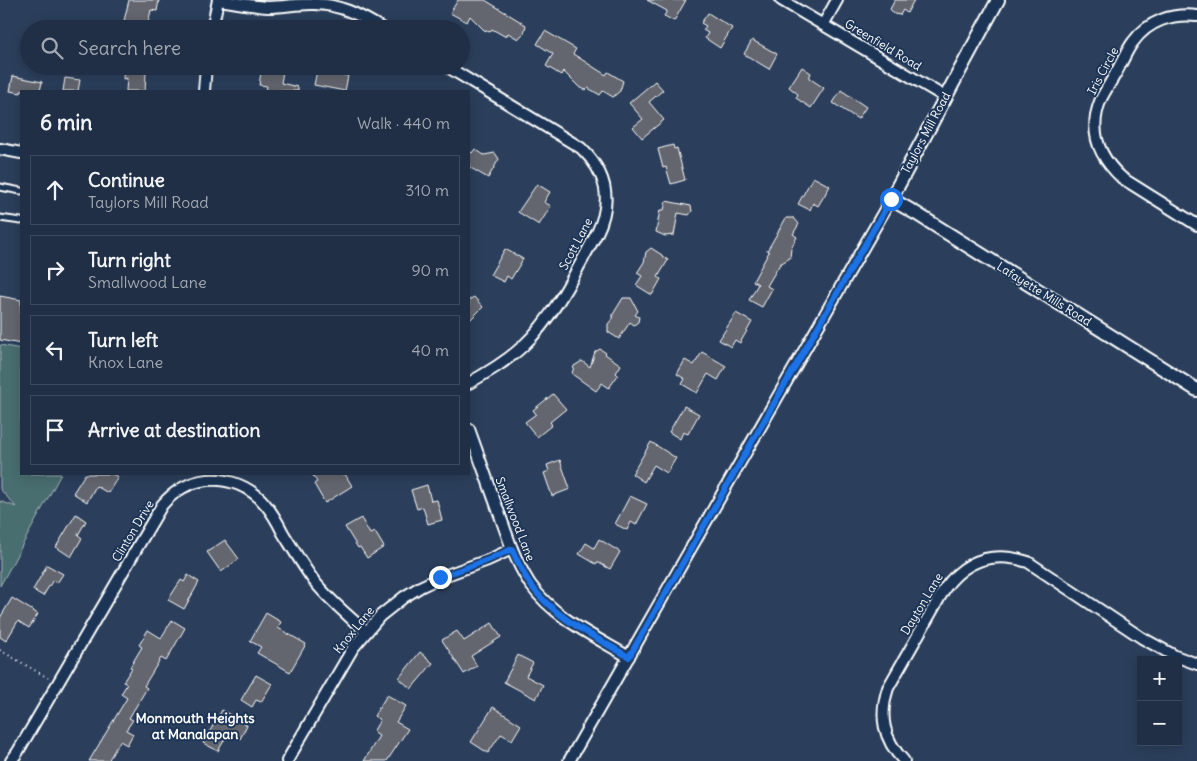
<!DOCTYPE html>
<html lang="en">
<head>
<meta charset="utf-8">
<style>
	body { margin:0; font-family:Delius,sans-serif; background:#28374c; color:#f1f3f6 }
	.controls { position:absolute; right:15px; bottom:15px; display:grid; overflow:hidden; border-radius:0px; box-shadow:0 2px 12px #0003 }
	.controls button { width:45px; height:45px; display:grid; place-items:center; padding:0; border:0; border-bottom:1px solid #3d4a5e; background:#202f45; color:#f1f3f6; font:25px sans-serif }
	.stop { position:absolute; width:15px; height:15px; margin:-11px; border:4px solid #1a73e8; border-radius:50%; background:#fff }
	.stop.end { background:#1a73e8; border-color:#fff; box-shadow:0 1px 5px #0008 }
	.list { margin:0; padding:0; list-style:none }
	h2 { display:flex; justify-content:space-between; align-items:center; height:65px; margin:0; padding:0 20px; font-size:21px }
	h2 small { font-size:16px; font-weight:400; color:#a2a9b3 }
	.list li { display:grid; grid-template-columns:32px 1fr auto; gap:15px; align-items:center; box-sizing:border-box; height:70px; margin:0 10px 10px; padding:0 10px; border:1px solid #3d4a5e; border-radius:0px }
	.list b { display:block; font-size:19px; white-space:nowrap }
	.list p { margin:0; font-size:16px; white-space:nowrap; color:#a2a9b3 }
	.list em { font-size:16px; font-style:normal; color:#a2a9b3 }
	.icon { flex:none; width:28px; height:28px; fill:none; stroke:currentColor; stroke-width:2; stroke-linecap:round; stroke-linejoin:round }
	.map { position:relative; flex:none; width:1197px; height:761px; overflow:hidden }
	.search { position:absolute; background:#202f45; box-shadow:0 2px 12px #0003; left:20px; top:20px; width:450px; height:55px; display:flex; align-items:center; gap:12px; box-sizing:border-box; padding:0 18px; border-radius:28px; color:#a2a9b3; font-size:19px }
	.panel { position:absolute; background:#202f45; box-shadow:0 2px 12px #0003; left:20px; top:90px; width:450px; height:385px; border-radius:0px }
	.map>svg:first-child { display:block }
	.green { fill:#4a6e70; stroke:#a4b6b8 }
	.building { fill:#64666e; stroke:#fff }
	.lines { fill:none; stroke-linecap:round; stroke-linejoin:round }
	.service-casing { stroke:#fff; stroke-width:9 }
	.minor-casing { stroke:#fff; stroke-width:14 }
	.tertiary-casing { stroke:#fff; stroke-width:16 }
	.path { stroke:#fff; stroke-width:2; stroke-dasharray:1 4; stroke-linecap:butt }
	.service { stroke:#1d3557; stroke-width:5 }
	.minor { stroke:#1d3557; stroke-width:10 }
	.tertiary { stroke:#1d3557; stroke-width:12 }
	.route { stroke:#1a73e8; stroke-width:6 }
	.labels { text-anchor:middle; stroke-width:4; stroke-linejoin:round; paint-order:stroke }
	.street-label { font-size:12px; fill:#fff; stroke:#1d3557 }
	.neighbourhood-label { font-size:14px; font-weight:bold; fill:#fff; stroke:#1d3557 }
</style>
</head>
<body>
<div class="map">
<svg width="1197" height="761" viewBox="0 0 1197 761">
	<rect width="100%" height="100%" fill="#2b3f5c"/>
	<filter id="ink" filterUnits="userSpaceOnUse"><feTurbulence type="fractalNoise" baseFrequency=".02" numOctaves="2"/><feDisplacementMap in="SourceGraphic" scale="10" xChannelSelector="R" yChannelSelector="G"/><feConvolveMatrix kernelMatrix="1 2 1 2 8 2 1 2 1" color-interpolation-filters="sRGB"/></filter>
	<g filter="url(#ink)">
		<polygon class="green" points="0,345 21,349 21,474 61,474 0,586 0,501 16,507 0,489"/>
		<g class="building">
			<polygon points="129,0 159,0 157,11 151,10 147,29 122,29"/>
			<polygon points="458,0 485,0 526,25 524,33 518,39 508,33 506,37 492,29 490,32 484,30 470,16 467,22 450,13"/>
			<polygon points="647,0 686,0 674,21 664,16 667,11"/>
			<polygon points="895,0 914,0 907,13 903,10 900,15 894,14 890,9"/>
			<polygon points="708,13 732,28 720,48 705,38 708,33 703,30 706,26 701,23"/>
			<polygon points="545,31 576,49 573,54 606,75 608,72 623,81 620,91 613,97 603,91 600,95 588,88 586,90 580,88 563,71 561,75 546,66 553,54 537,44"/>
			<polygon points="752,40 777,54 769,69 744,54"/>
			<polygon points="124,66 142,66 142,72 146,73 145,91 126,91 127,78 123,79"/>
			<polygon points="262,66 284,66 281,83 298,87 298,91 266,91 267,86 259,85"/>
			<polygon points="318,66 334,66 332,73 348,76 345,91 314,85"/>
			<polygon points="802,67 811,73 809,78 824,88 811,108 796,98 798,94 789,87"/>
			<polygon points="13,76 42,82 40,91 21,91 21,93 10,91"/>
			<polygon points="65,78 80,80 78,91 63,91"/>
			<polygon points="655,81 663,90 649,102 664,120 642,138 633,127 643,119 629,103"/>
			<polygon points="841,90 866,107 858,119 833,103"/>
			<polygon points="673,145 674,149 677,148 685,180 671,184 666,167 663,168 658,149"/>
			<polygon points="475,149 484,155 495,153 499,159 488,178 469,167 469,151 472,153"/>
			<polygon points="813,177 830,186 818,206 813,203 810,210 798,204"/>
			<polygon points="537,184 550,192 544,202 551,206 539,225 518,212"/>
			<polygon points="666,201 691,206 692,211 689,215 678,213 674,235 665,236 656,232 660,210 664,210"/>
			<polygon points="786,218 794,218 799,224 793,234 797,237 791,248 790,258 780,264 767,286 772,289 762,307 749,300 758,284 753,281 769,252 767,251"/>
			<polygon points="651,248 662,255 662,256 668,260 658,277 661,279 652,295 636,285 642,276 637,273 644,262 646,252"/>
			<polygon points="505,249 523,259 511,279 507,276 504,282 490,275"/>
			<polygon points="0,296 21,300 21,344 0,340"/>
			<polygon points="474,297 483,307 469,321 469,300"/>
			<polygon points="623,298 631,298 638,311 635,315 639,317 638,322 634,325 630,322 619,339 608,332 608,324 614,317 612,316"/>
			<polygon points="736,313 752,322 740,343 735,340 731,347 719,340"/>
			<polygon points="600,349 606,353 605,354 621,365 616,373 618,375 609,388 602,383 596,391 572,374 574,366 582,361 590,367 595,352"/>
			<polygon points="702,352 726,366 718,380 708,374 697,393 682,384 685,379 677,374 685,360 694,365"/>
			<polygon points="553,394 566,409 550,422 552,425 537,437 525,422 536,414 533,410"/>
			<polygon points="684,406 699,414 688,434 683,432 680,439 669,432"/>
			<polygon points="651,442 676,458 667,473 654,465 644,482 632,474"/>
			<polygon points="560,460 570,489 552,496 544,473 549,471 547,465"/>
			<polygon points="85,474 112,474 118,477 108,493 96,486 87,502 73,493"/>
			<polygon points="312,474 345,474 352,486 325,503 314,484 317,482"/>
			<polygon points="427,485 431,501 437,500 442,520 428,524 423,507 417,509 411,490"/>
			<polygon points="630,496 647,504 636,525 631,522 627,530 615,524"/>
			<polygon points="76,514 86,521 78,535 82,538 71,557 56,547"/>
			<polygon points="361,518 370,534 375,532 384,547 367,558 360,547 358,548 345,527"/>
			<polygon points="599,539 620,552 610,569 597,562 596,564 579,554 586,543 594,548"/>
			<polygon points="225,540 239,559 221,572 207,552"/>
			<polygon points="47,565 63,574 57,583 53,580 43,596 33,590"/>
			<polygon points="188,575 199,582 184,609 168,600 181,580 184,582"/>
			<polygon points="12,598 38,614 29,628 18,621 6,641 0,637 0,618"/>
			<polygon points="266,613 281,622 278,628 306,644 290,672 257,653 261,647 250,641"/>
			<polygon points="172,620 185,628 166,661 161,658 144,686 147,688 129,718 133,720 126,730 133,734 127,745 120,741 108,761 89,761 127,698 121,694 127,684 123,682 132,668 130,667 142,647 139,645 148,630 161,638"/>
			<polygon points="492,623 501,637 471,656 477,666 464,674 442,640 457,631 464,641"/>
			<polygon points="420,652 433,663 411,689 399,678"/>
			<polygon points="518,655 533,663 526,676 543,685 536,699 504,682"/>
			<polygon points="256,675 272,684 261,702 256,700 252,707 241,700"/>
			<polygon points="387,695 406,706 396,722 408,729 387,761 364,761 379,736 373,732 380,720 374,716"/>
			<polygon points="493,707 521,725 512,740 501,734 488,753 471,742"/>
			<polygon points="222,710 247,725 240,739 229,732 218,751 203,743"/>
		</g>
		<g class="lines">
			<defs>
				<g id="service">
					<polyline points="0,187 21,191"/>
					<polyline points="0,218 21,221"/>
				</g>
				<g id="minor">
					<polyline points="781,0 945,97"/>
					<path d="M1197,16C1172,13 1148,21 1133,42C1127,50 1123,60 1118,69C1113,79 1106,89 1101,99C1088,130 1098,156 1122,178L1197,225"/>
					<polyline points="823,25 837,0"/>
					<path d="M212,29L218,0C234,2 251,6 268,7C282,7 296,4 311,4C338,3 360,15 383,29"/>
					<path d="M446,66L581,148C607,173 613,200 597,233C576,271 555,316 523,346C507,361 488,372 469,383"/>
					<polyline points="204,91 206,66"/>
					<polyline points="0,149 21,153"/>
					<path d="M469,429L512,549C517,561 523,573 530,584C554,618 594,636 629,657"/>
					<path d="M11,761L17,753L162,505C174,491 189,482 207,480C229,478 251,487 265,504C272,512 278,523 283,533C293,549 303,566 314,581C329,600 349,616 366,632"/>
					<polyline points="287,761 353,648 380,616 404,597 420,587 441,577 488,560 512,549"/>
					<polyline points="569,761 891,199"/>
					<path d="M904,761C883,739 879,716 888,688L945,588C966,559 994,551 1028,562L1142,638L1175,656L1197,664"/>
				</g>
				<polyline id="tertiary" points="998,0 959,72 891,199 917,214 1197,390"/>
			</defs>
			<use href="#service" class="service-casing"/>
			<use href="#minor" class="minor-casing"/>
			<use href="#tertiary" class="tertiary-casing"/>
			<polyline class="path" points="0,650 48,678"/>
			<use href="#service" class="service"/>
			<use href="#minor" class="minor"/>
			<use href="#tertiary" class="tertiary"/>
		</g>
	</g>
	<g class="lines" filter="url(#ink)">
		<path class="route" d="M440,577L488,560L512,549C517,561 523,573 530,584C554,618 594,636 629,657L891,199"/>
	</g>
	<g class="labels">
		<g class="street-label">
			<text transform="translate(883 45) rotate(31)" y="4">Greenfield Road</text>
			<text transform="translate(1103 71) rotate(-62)" y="4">Iris Circle</text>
			<text transform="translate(926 133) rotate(-62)" y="4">Taylors Mill Road</text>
			<text transform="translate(576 244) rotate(-62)" y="4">Scott Lane</text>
			<text transform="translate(1044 294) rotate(32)" y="4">Lafayette Mills Road</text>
			<text transform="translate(515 519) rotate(69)" y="4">Smallwood Lane</text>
			<text transform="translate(133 531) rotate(-59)" y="4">Clinton Drive</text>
			<text transform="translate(922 604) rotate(-59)" y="4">Dayton Lane</text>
			<text transform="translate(354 630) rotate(-51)" y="4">Knox Lane</text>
		</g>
		<g class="neighbourhood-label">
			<text x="195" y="723">Monmouth Heights<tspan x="195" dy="16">at Manalapan</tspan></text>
		</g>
	</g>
</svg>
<div class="controls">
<button>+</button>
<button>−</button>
</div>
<div class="stop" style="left:891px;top:199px"></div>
<div class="stop end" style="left:440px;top:577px"></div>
<div class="search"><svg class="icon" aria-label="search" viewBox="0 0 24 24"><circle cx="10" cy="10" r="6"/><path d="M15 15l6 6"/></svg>Search here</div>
<section class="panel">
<h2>6 min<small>Walk · 440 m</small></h2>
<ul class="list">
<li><svg class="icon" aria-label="ahead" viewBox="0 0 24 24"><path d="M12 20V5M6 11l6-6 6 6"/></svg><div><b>Continue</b><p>Taylors Mill Road</p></div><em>310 m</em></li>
<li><svg class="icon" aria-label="right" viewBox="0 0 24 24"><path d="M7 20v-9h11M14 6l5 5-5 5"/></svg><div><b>Turn right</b><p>Smallwood Lane</p></div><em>90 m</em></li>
<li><svg class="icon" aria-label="left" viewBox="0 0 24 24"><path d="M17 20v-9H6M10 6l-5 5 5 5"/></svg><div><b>Turn left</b><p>Knox Lane</p></div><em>40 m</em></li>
<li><svg class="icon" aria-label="arrive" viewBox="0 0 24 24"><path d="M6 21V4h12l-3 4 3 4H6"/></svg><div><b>Arrive at destination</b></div></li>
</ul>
</section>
</div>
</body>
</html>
